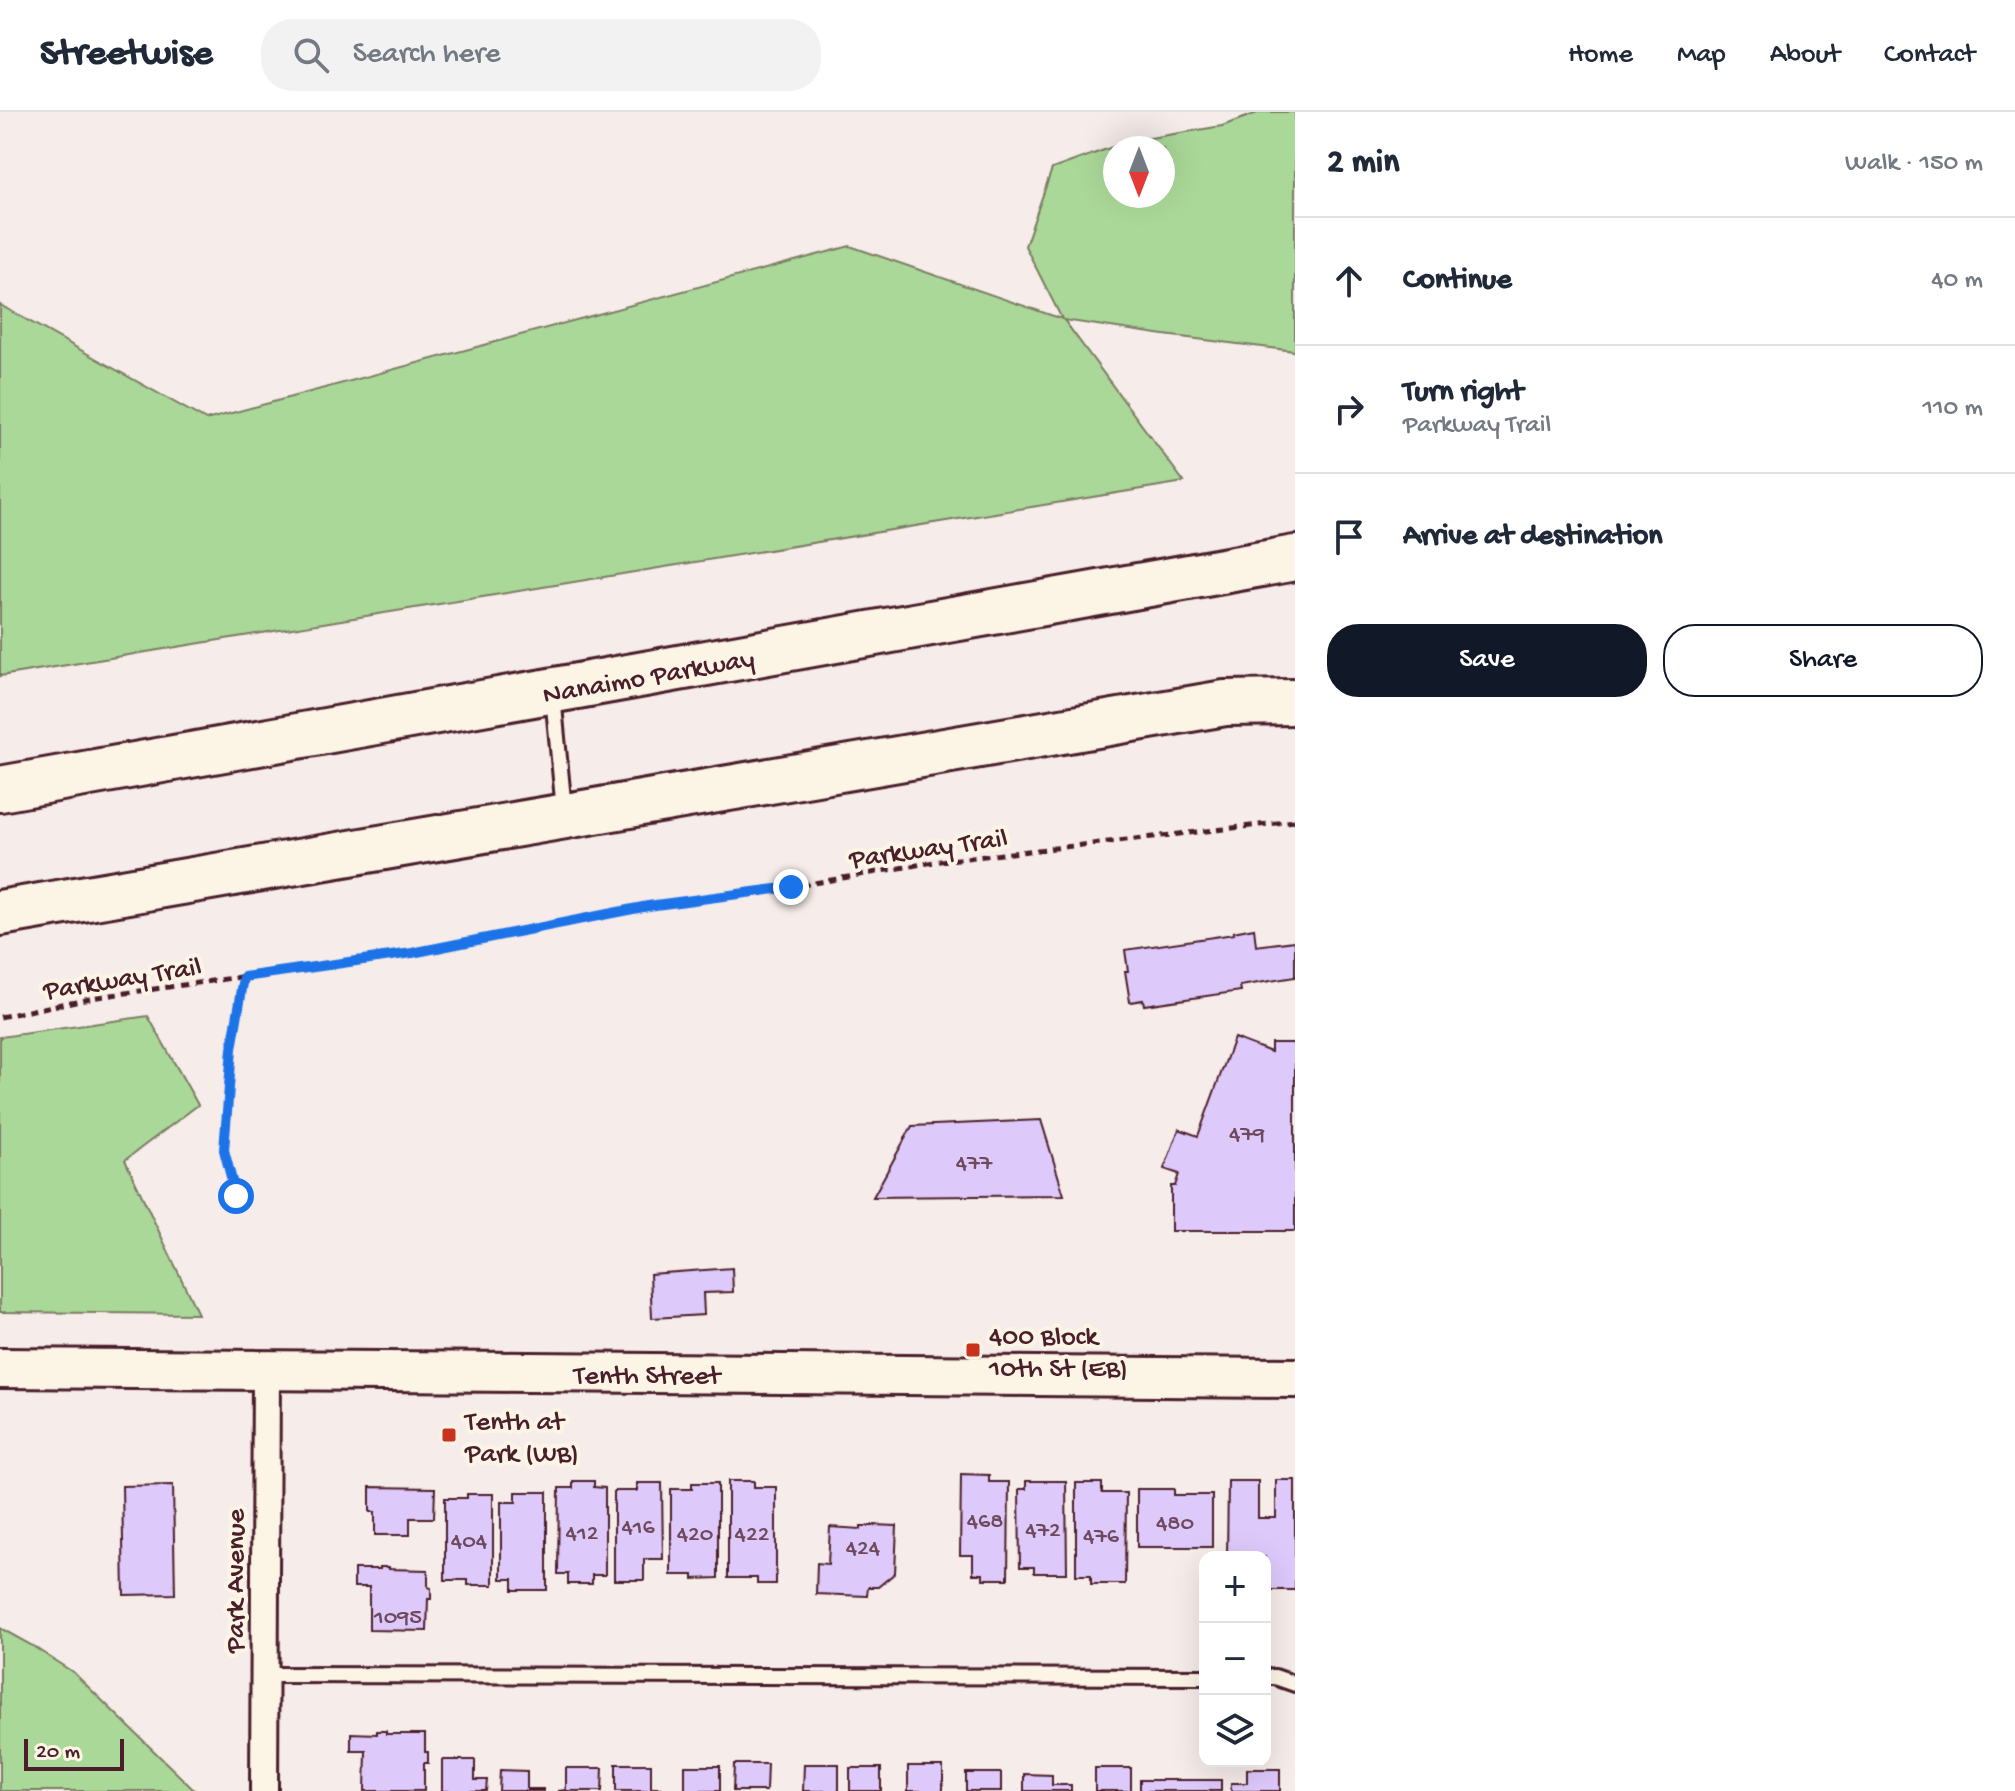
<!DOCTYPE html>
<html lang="en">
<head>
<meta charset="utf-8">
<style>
	body { margin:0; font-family:"Gochi Hand",sans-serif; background:#f2f2f3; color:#1f2937 }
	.controls { position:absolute; right:24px; bottom:24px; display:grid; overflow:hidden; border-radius:16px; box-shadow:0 8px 32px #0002 }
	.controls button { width:72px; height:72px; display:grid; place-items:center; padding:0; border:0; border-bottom:2px solid #e0e1e3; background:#fff; color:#1f2937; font:40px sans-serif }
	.compass { position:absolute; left:1103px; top:24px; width:72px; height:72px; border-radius:50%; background:#fff; box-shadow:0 8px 32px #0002; rotate:180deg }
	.scale { position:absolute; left:24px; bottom:20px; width:100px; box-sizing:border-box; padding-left:8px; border:4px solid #4a1f2b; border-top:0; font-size:22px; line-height:28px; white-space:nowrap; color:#4a1f2b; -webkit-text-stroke:6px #fcf5e5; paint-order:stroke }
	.stop { position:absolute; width:24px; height:24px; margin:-18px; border:6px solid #1a73e8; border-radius:50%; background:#fff }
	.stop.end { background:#1a73e8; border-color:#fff; box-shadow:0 2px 8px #0008 }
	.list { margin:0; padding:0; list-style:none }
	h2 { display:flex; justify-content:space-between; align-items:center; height:104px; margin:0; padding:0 32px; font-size:34px }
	h2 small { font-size:26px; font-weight:400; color:#747a83 }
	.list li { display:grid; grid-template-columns:52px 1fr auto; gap:24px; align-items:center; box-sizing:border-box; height:128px; padding:0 32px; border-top:2px solid #e0e1e3 }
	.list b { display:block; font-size:30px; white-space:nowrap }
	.list p { margin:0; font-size:26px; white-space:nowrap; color:#747a83 }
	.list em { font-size:26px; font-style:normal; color:#747a83 }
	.actions { display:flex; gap:16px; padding:24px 32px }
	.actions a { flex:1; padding:18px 0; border:2px solid #111827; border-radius:32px; text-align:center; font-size:28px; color:#111827 }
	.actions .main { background:#111827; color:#fff }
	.icon { flex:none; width:44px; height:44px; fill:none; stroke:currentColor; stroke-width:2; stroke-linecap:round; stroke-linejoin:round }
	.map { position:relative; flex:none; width:1295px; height:1679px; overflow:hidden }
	header { display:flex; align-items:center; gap:48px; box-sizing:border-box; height:112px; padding:0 40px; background:#fff; border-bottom:2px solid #e0e1e3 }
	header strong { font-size:38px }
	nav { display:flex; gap:44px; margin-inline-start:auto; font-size:28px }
	.search { width:560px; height:72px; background:#f2f2f3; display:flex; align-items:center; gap:20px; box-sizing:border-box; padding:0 28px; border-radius:32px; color:#747a83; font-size:30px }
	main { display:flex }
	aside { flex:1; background:#fff }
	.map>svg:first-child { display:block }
	.green { fill:#aad898; stroke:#7a7c62; stroke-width:2; fill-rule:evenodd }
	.building { fill:#ddc9fa; stroke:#4a1f2b; stroke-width:2 }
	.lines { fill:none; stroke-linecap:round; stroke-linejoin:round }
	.lane-casing { stroke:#4a1f2b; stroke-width:20 }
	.street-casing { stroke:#4a1f2b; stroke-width:32 }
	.secondary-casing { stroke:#4a1f2b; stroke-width:44 }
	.highway-casing { stroke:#4a1f2b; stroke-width:50 }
	.path { stroke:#4a1f2b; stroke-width:5; stroke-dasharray:8 6; stroke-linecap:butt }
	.lane { stroke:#fcf5e5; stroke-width:14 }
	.street { stroke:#fcf5e5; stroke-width:26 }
	.secondary { stroke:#fcf5e5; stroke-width:38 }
	.highway { stroke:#fcf5e5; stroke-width:44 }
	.route { stroke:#1a73e8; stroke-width:10 }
	.poi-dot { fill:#c8321e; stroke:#fcf5e5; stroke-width:3 }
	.labels { text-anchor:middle; stroke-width:8; stroke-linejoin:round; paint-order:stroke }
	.number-label { font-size:24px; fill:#6f4a5f }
	.street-label { font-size:28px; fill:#4a1f2b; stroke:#fcf5e5 }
	.poi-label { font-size:28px; fill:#4a1f2b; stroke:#fcf5e5; text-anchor:start }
</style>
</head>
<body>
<header>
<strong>Streetwise</strong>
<div class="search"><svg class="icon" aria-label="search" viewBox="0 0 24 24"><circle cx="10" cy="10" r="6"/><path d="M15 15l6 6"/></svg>Search here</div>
<nav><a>Home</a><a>Map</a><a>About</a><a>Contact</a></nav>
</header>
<main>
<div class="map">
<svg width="1295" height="1679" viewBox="0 0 1295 1679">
	<rect width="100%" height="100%" fill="#f6ece9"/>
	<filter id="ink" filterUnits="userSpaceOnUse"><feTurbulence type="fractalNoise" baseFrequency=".0125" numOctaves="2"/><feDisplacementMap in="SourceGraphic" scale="16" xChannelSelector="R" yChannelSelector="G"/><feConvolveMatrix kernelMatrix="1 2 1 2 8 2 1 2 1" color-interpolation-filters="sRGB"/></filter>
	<g filter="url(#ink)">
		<g class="green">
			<path d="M1260,0H1295V239L1164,223L1064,208L1184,370L0,564V193L206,308L850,134L1062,207L1025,134L1052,57L1126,30L1222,14ZM1163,36V84H1115V36Z"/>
			<polygon points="148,904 198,993 125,1048 198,1202 0,1200 0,925"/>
			<polygon points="0,1516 31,1533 74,1561 195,1679 0,1679"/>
		</g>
		<g class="building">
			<polygon points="1254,816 1256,834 1295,829 1295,865 1240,874 1241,879 1144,893 1143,888 1130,890 1125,859 1128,859 1125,838 1234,822 1233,820"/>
			<polygon points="1234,926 1271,940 1271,931 1295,931 1295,1119 1171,1119 1171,1074 1175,1074 1179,1062 1164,1057 1179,1017 1198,1024"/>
			<polygon points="1041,1008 1064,1083 873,1085 912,1014"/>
			<polygon points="732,1156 733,1180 703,1181 704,1203 652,1206 650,1162"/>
			<polygon points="961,1362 989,1363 989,1370 1009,1370 1008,1467 983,1467 983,1462 973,1462 973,1443 960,1443"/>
			<polygon points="1276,1368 1295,1368 1295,1478 1265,1478 1265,1445 1227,1445 1228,1369 1258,1369 1258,1406 1276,1406"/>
			<polygon points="573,1369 594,1369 594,1375 605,1376 605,1463 592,1463 592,1472 568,1472 568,1462 558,1462 559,1376 573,1376"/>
			<polygon points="728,1369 754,1369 754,1375 776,1375 776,1472 757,1472 757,1466 728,1466"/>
			<polygon points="1026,1369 1066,1369 1067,1461 1034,1461 1034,1455 1020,1455 1019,1377 1026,1377"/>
			<polygon points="637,1371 662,1371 663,1447 644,1447 644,1468 614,1468 614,1379 637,1379"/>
			<polygon points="692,1371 718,1371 718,1466 693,1467 693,1463 671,1463 671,1377 692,1377"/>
			<polygon points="1076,1371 1102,1371 1102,1381 1126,1381 1125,1472 1091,1472 1091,1463 1076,1463"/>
			<polygon points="173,1373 175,1482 124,1483 122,1374"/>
			<polygon points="370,1375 435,1376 434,1406 410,1406 410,1423 375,1423 375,1400 370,1400"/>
			<polygon points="1137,1377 1174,1377 1174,1383 1212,1383 1212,1435 1137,1435"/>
			<polygon points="516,1380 547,1380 547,1478 513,1478 513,1467 501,1467 501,1390 516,1390"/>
			<polygon points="467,1382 493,1382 493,1473 468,1473 468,1468 445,1468 445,1386 467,1386"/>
			<polygon points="873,1413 897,1414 895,1461 878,1475 868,1475 867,1484 816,1482 817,1451 828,1452 830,1415 861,1417 861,1414 873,1414"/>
			<polygon points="380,1455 389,1455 389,1457 428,1458 428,1475 431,1476 431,1487 428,1487 427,1519 369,1518 369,1475 354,1475 354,1457 380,1457"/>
			<polygon points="377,1619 386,1619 386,1622 425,1622 425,1640 428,1640 428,1651 424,1651 424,1679 365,1679 366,1639 351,1639 351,1621 377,1622"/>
			<polygon points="442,1648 475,1648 475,1668 487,1668 486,1679 442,1679"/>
			<polygon points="616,1652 651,1652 651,1676 662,1676 662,1679 616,1679"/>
			<polygon points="734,1652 767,1652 766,1679 733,1679"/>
			<polygon points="804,1652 839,1652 839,1679 803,1679"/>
			<rect x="685" y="1654" width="35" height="25"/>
			<rect x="908" y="1654" width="35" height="25"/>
			<polygon points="566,1656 603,1656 602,1679 558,1679 566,1678"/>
			<rect x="850" y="1656" width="31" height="23"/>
			<rect x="1095" y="1656" width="36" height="23"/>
			<polygon points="1247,1657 1280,1657 1280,1679 1231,1679 1231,1671 1247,1671"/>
			<polygon points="500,1658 527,1659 527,1677 543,1677 543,1679 499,1679"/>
			<rect x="966" y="1661" width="35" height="18"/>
			<polygon points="1024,1662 1052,1663 1052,1673 1071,1673 1071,1679 1024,1679"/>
			<rect x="1140" y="1668" width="81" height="11"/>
		</g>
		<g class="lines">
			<defs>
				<g id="lane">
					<polyline points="553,584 564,698"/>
					<polyline points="264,1563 1205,1565"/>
					<polyline points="1265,1565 1275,1565 1295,1572"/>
				</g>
				<polyline id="street" points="264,1679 266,1258"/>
				<polyline id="secondary" points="0,1256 1295,1266"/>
				<g id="highway">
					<polyline points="0,677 1295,446"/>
					<polyline points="0,801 1225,591 1295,590"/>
				</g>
			</defs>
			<use href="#lane" class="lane-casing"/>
			<use href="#street" class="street-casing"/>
			<use href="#secondary" class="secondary-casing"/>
			<use href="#highway" class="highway-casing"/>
			<g class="path">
				<polyline points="0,905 90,886 412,841 648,794 791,775 940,749 1295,709"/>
				<polyline points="236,1084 224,1038 232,937 244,865"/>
			</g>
			<use href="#lane" class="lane"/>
			<use href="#street" class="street"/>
			<use href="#secondary" class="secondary"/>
			<use href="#highway" class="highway"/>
		</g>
	</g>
	<g class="lines" filter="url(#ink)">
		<polyline class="route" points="236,1084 224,1038 232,937 244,865 412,841 648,794 791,775"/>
	</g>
	<g class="poi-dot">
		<rect x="965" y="1230" width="16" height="16" rx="4"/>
		<rect x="441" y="1315" width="16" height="16" rx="4"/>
	</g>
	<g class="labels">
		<g class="number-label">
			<text x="1247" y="1028">479</text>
			<text x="974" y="1057">477</text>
			<text x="985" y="1415">468</text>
			<text x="1175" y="1417">480</text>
			<text x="638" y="1421">416</text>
			<text x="1043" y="1424">472</text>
			<text x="582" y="1427">412</text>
			<text x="695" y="1428">420</text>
			<text x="752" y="1428">422</text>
			<text x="1101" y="1430">476</text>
			<text x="469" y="1435">404</text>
			<text x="863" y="1442">424</text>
			<text x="398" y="1511">1095</text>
		</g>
		<g class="street-label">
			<text transform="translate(648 562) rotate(-10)" y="10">Nanaimo Parkway</text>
			<text transform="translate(928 734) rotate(-8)" y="10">Parkway Trail</text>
			<text transform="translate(122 864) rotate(-9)" y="10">Parkway Trail</text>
			<text x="647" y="1271">Tenth Street</text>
			<text transform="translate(233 1469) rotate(-90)" y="10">Park Avenue</text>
		</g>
		<g class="poi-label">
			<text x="989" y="1232">400 Block<tspan x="989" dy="32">10th St (EB)</tspan></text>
			<text x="465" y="1317">Tenth at<tspan x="465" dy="32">Park (WB)</tspan></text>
		</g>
	</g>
</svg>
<div class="controls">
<button>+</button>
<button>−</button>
<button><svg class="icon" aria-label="layers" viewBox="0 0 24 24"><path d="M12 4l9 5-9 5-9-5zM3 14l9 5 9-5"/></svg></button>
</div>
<svg class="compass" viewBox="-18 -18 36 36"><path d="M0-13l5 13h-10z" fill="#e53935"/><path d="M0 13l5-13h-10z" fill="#747a83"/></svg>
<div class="scale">20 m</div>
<div class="stop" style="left:236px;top:1084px"></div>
<div class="stop end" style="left:791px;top:775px"></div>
</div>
<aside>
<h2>2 min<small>Walk · 150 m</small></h2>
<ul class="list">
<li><svg class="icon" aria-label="ahead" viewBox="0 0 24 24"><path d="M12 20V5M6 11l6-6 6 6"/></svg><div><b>Continue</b></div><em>40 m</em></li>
<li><svg class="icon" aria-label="right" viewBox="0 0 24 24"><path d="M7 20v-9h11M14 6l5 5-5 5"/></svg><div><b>Turn right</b><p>Parkway Trail</p></div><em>110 m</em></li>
<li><svg class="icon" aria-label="arrive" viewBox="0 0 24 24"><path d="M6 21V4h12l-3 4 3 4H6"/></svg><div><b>Arrive at destination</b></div></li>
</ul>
<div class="actions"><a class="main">Save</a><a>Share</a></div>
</aside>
</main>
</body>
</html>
